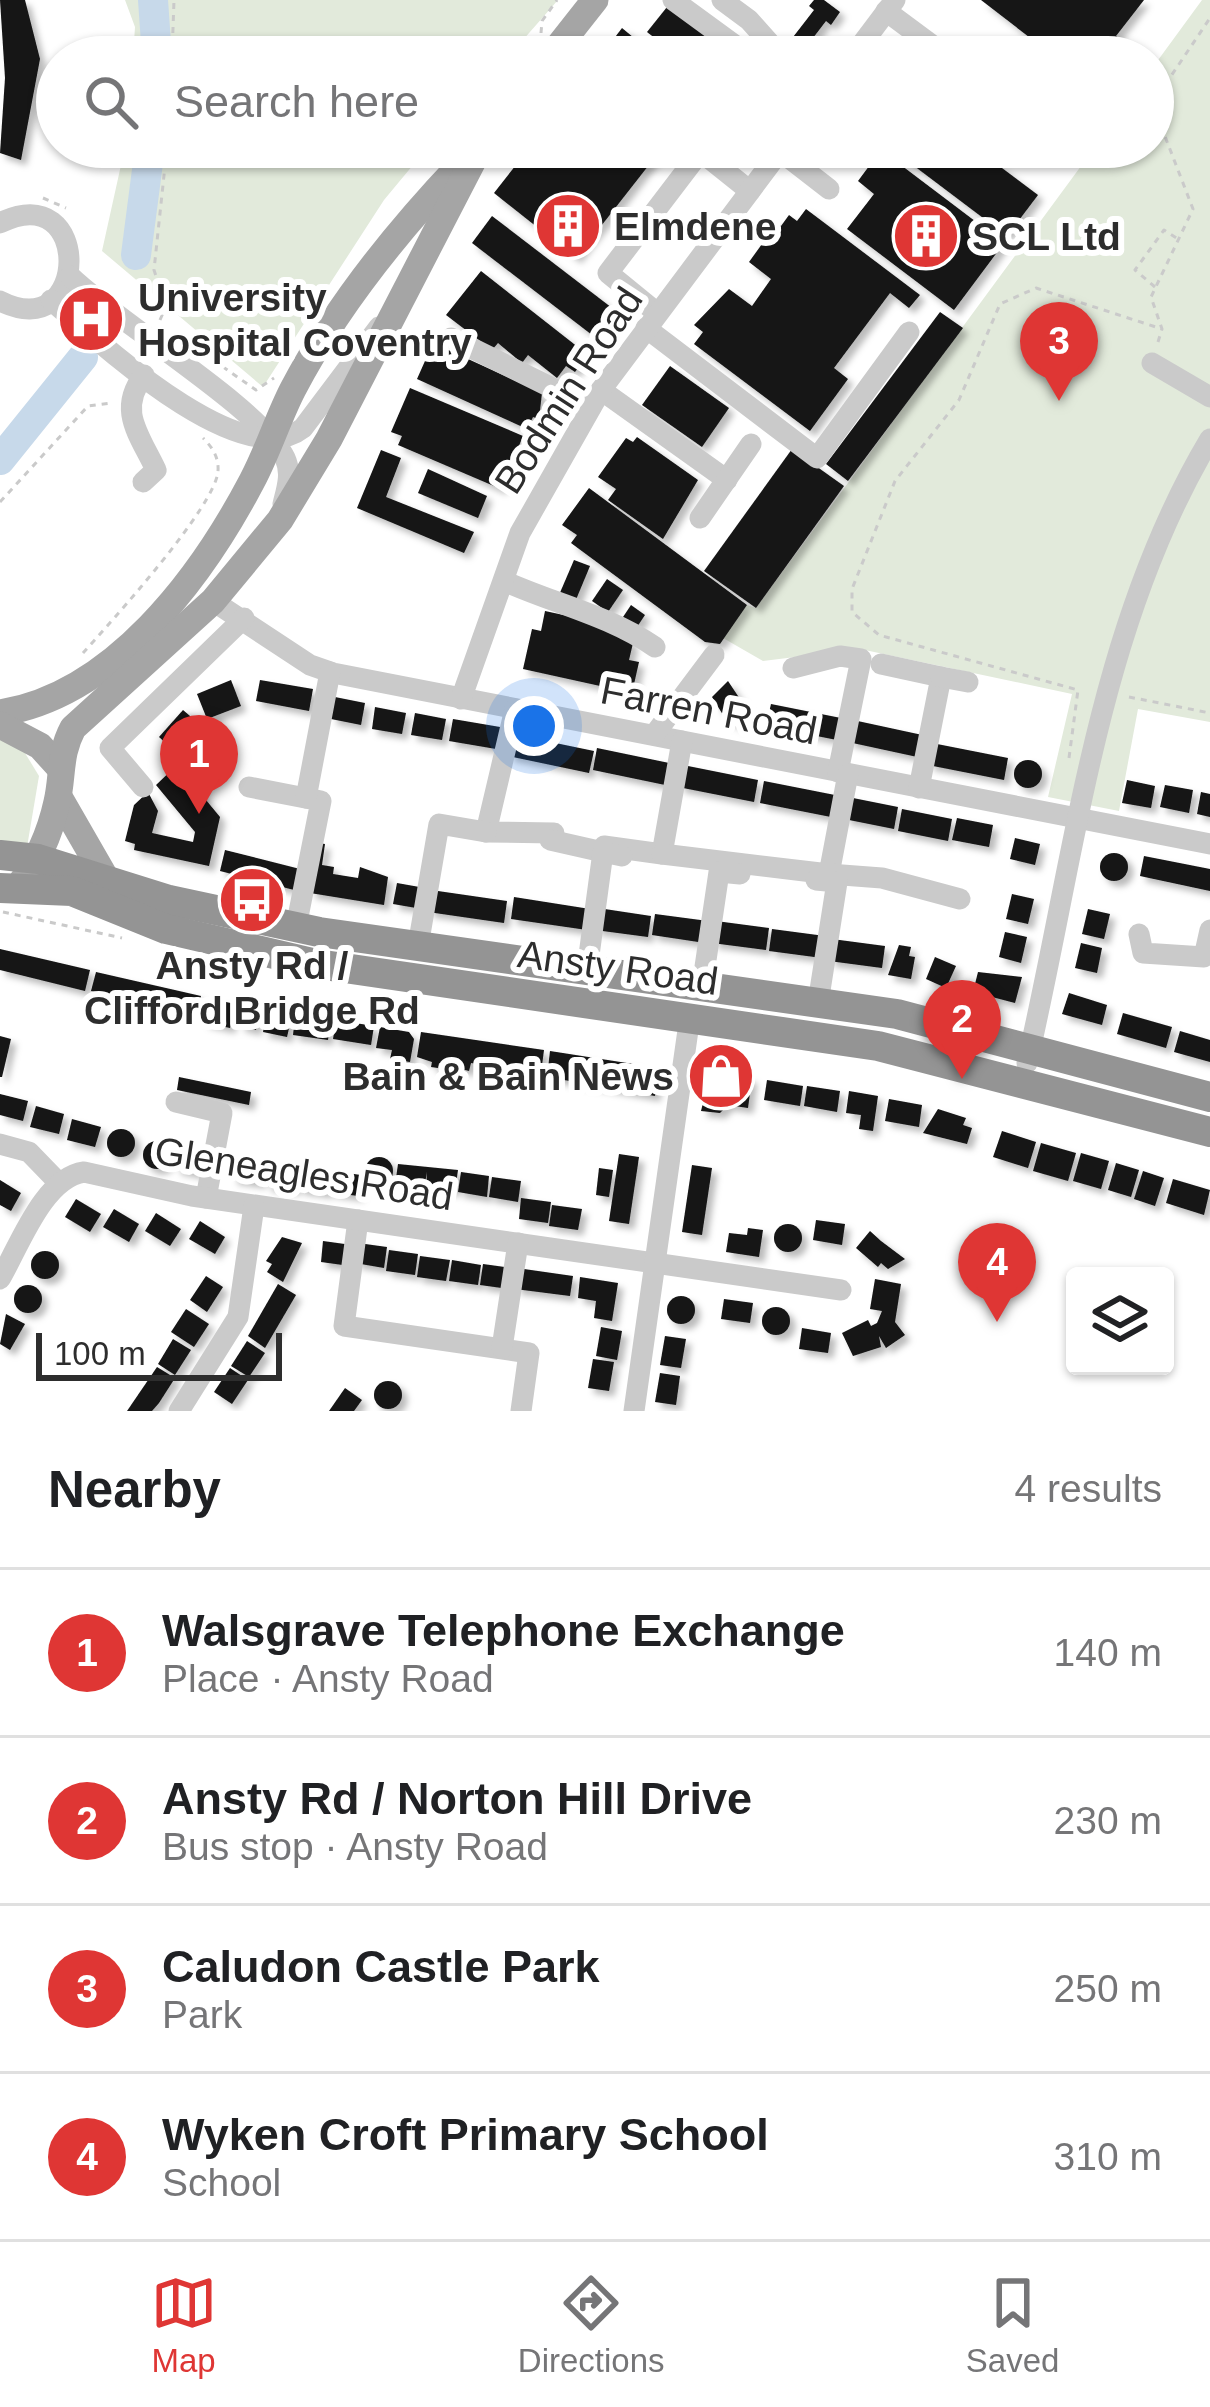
<!DOCTYPE html>
<html lang="en">
<head>
<meta charset="utf-8">
<style>
	body { margin:0; font-family:Arial,sans-serif; background:#f6f6f6; color:#202124 }
	.controls { position:absolute; right:36px; bottom:36px; display:grid; overflow:hidden; border-radius:12px; box-shadow:0 3px 9px #0004 }
	.controls button { width:108px; height:108px; display:grid; place-items:center; padding:0; border:0; border-bottom:3px solid #e0e0e0; background:#fff; color:#202124; font:60px sans-serif }
	.scale { position:absolute; left:36px; bottom:30px; width:246px; box-sizing:border-box; padding-left:12px; border:6px solid #2d2d2d; border-top:0; font-size:33px; line-height:42px; white-space:nowrap; color:#2d2d2d; -webkit-text-stroke:9px #fff; paint-order:stroke }
	.you { position:absolute; left:534px; top:726px; width:42px; height:42px; margin:-30px; border:9px solid #fff; border-radius:50%; background:#1a73e8; box-shadow:0 0 0 18px #1a73e833 }
	.badge { display:grid; place-items:center; width:78px; height:78px; border-radius:50%; background:#df3634; color:#fff; font-size:39px; font-weight:700 }
	.pin { position:absolute; translate:-50% -99px; filter:drop-shadow(0 3px 6px #0008) }
	.pin::after { content:''; position:absolute; top:63px; width:42px; height:36px; background:inherit; clip-path:polygon(0 0,100% 0,50% 100%) }
	.list { margin:0; padding:0; list-style:none }
	h2 { display:flex; justify-content:space-between; align-items:center; height:156px; margin:0; padding:0 48px; font-size:51px }
	h2 small { font-size:39px; font-weight:400; color:#757577 }
	.list li { display:grid; grid-template-columns:78px 1fr auto; gap:36px; align-items:center; box-sizing:border-box; height:168px; padding:0 48px; border-top:3px solid #e0e0e0 }
	.list b { display:block; font-size:45px; white-space:nowrap }
	.list p { margin:0; font-size:39px; white-space:nowrap; color:#757577 }
	.list em { font-size:39px; font-style:normal; color:#757577 }
	.icon { flex:none; width:66px; height:66px; fill:none; stroke:currentColor; stroke-width:2; stroke-linecap:round; stroke-linejoin:round }
	.map { position:relative; flex:none; width:1210px; height:1411px; overflow:hidden }
	.search { position:absolute; background:#fff; box-shadow:0 3px 9px #0004; left:36px; right:36px; top:36px; height:132px; display:flex; align-items:center; gap:30px; box-sizing:border-box; padding:0 42px; border-radius:66px; color:#757577; font-size:45px }
	.sheet { height:828px; background:#fff }
	nav { display:flex; justify-content:space-around; align-items:center; box-sizing:border-box; height:168px; border-top:3px solid #e0e0e0; background:#fff; font-size:33px; color:#757577 }
	nav a { display:grid; justify-items:center; gap:6px }
	nav .on { color:#df3634 }
	.map>svg:first-child { display:block }
	.green { fill:#e2eadb }
	.lines { fill:none; stroke-linecap:round; stroke-linejoin:round }
	.river { stroke:#c7d9ea; stroke-width:30 }
	.building { fill:#141414; filter:url(#shadow) }
	.path { stroke:#cacaca; stroke-width:3; stroke-dasharray:6 6; stroke-linecap:butt }
	.minor { stroke:#cacaca; stroke-width:21 }
	.major { stroke:#a5a5a5; stroke-width:27 }
	.highway { stroke:#949494; stroke-width:30 }
	.labels { text-anchor:middle; stroke-width:12; stroke-linejoin:round; paint-order:stroke }
	.poi-label { font-size:39px; font-weight:bold; fill:#2d2d2d; stroke:#fff; text-anchor:start }
	.street-label { font-size:39px; fill:#2d2d2d; stroke:#fff }
</style>
</head>
<body>
<div class="map">
<svg width="1210" height="1411" viewBox="0 0 1210 1411">
	<defs>
		<filter id="shadow"><feDropShadow dx="5.5" dy="5.5" stdDeviation="3" flood-color="#0004"/></filter>
	</defs>
	<rect width="100%" height="100%" fill="#fff"/>
	<g class="green">
		<polygon points="125,0 558,0 508,57 133,57 135,27"/>
		<polygon points="1202,0 1210,0 1210,722 1138,709 1119,811 1048,797 1072,694 860,649 763,661 723,638 747,605 756,608 1095,147 1153,147 1153,67"/>
		<polygon points="125,147 428,147 384,200 263,387 102,251"/>
		<polygon points="0,738 25,753 39,776 27,847 0,845"/>
	</g>
	<g class="lines">
		<g class="river">
			<polyline points="153,0 157,57"/>
			<polyline points="136,255 150,147"/>
			<polyline points="0,460 83,357"/>
		</g>
	</g>
	<g class="building">
		<polygon points="0,0 25,0 40,59 21,160 0,153 5,78"/>
		<polygon points="814,0 824,0 840,12 831,25 826,21 803,51 790,41 814,10 809,6"/>
		<polygon points="981,0 1144,0 1116,36 1138,52 1134,57 1055,57"/>
		<polygon points="671,2 741,57 679,57 647,32"/>
		<polygon points="622,28 657,57 600,57"/>
		<polygon points="530,147 663,147 576,258 494,193"/>
		<polygon points="889,147 974,147 1038,195 1007,236"/>
		<polygon points="881,150 1004,243 954,310 847,229 874,194 858,181"/>
		<polygon points="806,209 920,295 909,308 890,293 834,368 848,379 810,431 694,344 703,332 694,325 729,289 752,306 771,279 749,262 762,244 757,240 772,220 781,226 789,215 797,221"/>
		<polygon points="492,216 616,311 596,338 472,243"/>
		<polygon points="481,271 588,355 575,372 566,366 557,378 528,355 522,363 498,343 492,350 446,315"/>
		<polygon points="940,312 963,328 848,481 826,464"/>
		<polygon points="433,343 542,393 539,419 533,417 527,429 417,379"/>
		<polygon points="670,366 729,408 702,447 642,405"/>
		<polygon points="410,388 523,436 501,489 398,445 402,436 391,432"/>
		<polygon points="637,437 698,480 663,539 608,500 616,489 598,477 626,438 633,442"/>
		<polygon points="792,449 844,486 756,608 704,571"/>
		<polygon points="381,450 401,458 386,497 474,532 464,553 357,508"/>
		<polygon points="428,469 487,496 478,518 418,493"/>
		<polygon points="589,488 747,605 720,644 705,642 571,543 577,535 562,525"/>
		<polygon points="574,560 590,566 575,602 559,595"/>
		<polygon points="607,579 623,590 608,612 592,601"/>
		<polygon points="631,605 645,615 637,627 623,617"/>
		<polygon points="545,611 605,624 633,643 629,660 639,662 632,693 523,669 532,629 541,631"/>
		<polygon points="231,680 241,706 207,719 197,694"/>
		<polygon points="260,680 313,689 309,711 256,701"/>
		<polygon points="728,681 752,717 736,726 733,720 728,723 712,697"/>
		<polygon points="335,697 365,703 361,725 331,719"/>
		<polygon points="771,704 846,719 842,741 766,726"/>
		<polygon points="375,707 406,713 402,734 372,729"/>
		<polygon points="183,710 204,728 179,755 159,737"/>
		<polygon points="415,713 446,719 442,740 411,735"/>
		<polygon points="453,719 506,728 502,750 449,741"/>
		<polygon points="853,720 927,736 922,758 848,742"/>
		<polygon points="512,734 594,751 589,773 508,756"/>
		<polygon points="932,743 1008,758 1004,780 928,765"/>
		<polygon points="597,748 674,764 670,786 593,770"/>
		<circle cx="1028" cy="774" r="14"/>
		<polygon points="177,765 220,817 209,866 134,850 135,844 125,841 134,805 148,792 158,811 152,833 193,842 195,832 156,785"/>
		<polygon points="683,765 758,780 754,802 678,787"/>
		<polygon points="1127,780 1155,786 1151,808 1122,803"/>
		<polygon points="764,781 840,796 836,818 760,803"/>
		<polygon points="1165,785 1193,790 1189,813 1160,807"/>
		<polygon points="1201,792 1210,794 1210,817 1197,814"/>
		<polygon points="848,797 898,807 894,829 844,819"/>
		<polygon points="902,809 952,819 948,841 898,831"/>
		<polygon points="957,818 993,825 989,847 952,840"/>
		<polygon points="1015,838 1040,844 1035,865 1010,859"/>
		<polygon points="318,843 325,844 322,865 334,867 333,874 358,878 360,867 388,877 384,905 310,893"/>
		<polygon points="225,850 304,870 298,891 220,871"/>
		<circle cx="1114" cy="867" r="14"/>
		<polygon points="1144,856 1210,869 1210,891 1140,876"/>
		<polygon points="397,883 425,888 422,909 393,904"/>
		<polygon points="431,890 507,901 504,923 428,912"/>
		<polygon points="1012,894 1034,899 1028,924 1006,919"/>
		<polygon points="514,897 590,909 587,930 511,919"/>
		<polygon points="598,908 651,916 648,937 595,930"/>
		<polygon points="1088,909 1110,914 1104,939 1082,934"/>
		<polygon points="655,914 708,921 705,943 652,935"/>
		<polygon points="716,921 769,928 766,950 712,943"/>
		<polygon points="772,929 825,936 822,958 769,951"/>
		<polygon points="1005,932 1027,937 1021,963 999,957"/>
		<polygon points="832,939 885,946 882,968 829,961"/>
		<polygon points="1081,943 1102,948 1097,973 1075,968"/>
		<polygon points="899,945 911,947 909,956 915,957 911,979 888,975"/>
		<polygon points="0,949 90,970 85,991 0,970"/>
		<polygon points="935,957 956,966 946,988 926,979"/>
		<polygon points="96,972 201,996 197,1014 91,991"/>
		<polygon points="978,972 1022,977 1015,1003 973,992"/>
		<polygon points="1069,993 1107,1005 1102,1025 1062,1014"/>
		<polygon points="208,998 235,1004 230,1028 203,1022"/>
		<polygon points="244,1005 260,1009 256,1030 239,1026"/>
		<polygon points="267,1010 292,1015 287,1037 263,1032"/>
		<polygon points="1123,1013 1172,1027 1166,1048 1117,1034"/>
		<polygon points="295,1017 330,1022 328,1040 293,1035"/>
		<polygon points="336,1020 374,1026 371,1045 333,1039"/>
		<polygon points="380,1027 409,1032 414,1039 410,1062 390,1059 392,1050 376,1048"/>
		<polygon points="1180,1031 1210,1040 1210,1062 1174,1052"/>
		<polygon points="421,1032 544,1050 541,1073 471,1063 469,1071 439,1063 438,1068 431,1067 432,1062 417,1057"/>
		<polygon points="0,1036 11,1039 2,1077 0,1077"/>
		<polygon points="550,1051 659,1068 655,1096 547,1077"/>
		<polygon points="711,1071 752,1078 748,1108 728,1105 720,1113 701,1111"/>
		<polygon points="179,1077 251,1092 249,1105 177,1090"/>
		<polygon points="767,1080 803,1086 800,1106 764,1100"/>
		<polygon points="807,1086 840,1091 837,1112 804,1106"/>
		<polygon points="849,1091 878,1096 873,1131 859,1129 861,1115 846,1113"/>
		<polygon points="0,1094 28,1101 23,1121 0,1115"/>
		<polygon points="889,1099 922,1105 919,1127 885,1121"/>
		<polygon points="36,1106 64,1114 59,1134 30,1127"/>
		<polygon points="938,1109 966,1118 963,1125 972,1128 967,1144 923,1133"/>
		<polygon points="72,1119 101,1127 95,1147 67,1140"/>
		<circle cx="121" cy="1143" r="14"/>
		<polygon points="1002,1131 1036,1142 1028,1168 993,1157"/>
		<circle cx="157" cy="1155" r="14"/>
		<polygon points="1041,1143 1076,1153 1068,1181 1033,1171"/>
		<polygon points="180,1148 208,1155 204,1175 175,1169"/>
		<polygon points="1081,1153 1109,1161 1101,1189 1073,1181"/>
		<polygon points="619,1154 639,1157 629,1224 609,1221"/>
		<circle cx="379" cy="1171" r="14"/>
		<polygon points="235,1158 264,1163 261,1183 232,1179"/>
		<polygon points="1116,1163 1139,1170 1131,1197 1108,1190"/>
		<polygon points="398,1164 458,1170 455,1191 426,1187 427,1172 424,1189 395,1185"/>
		<polygon points="269,1165 298,1169 295,1190 266,1186"/>
		<polygon points="692,1165 712,1168 702,1235 682,1232"/>
		<polygon points="300,1168 330,1172 327,1193 298,1189"/>
		<polygon points="599,1168 613,1170 609,1197 596,1195"/>
		<polygon points="332,1171 361,1175 358,1196 329,1192"/>
		<polygon points="1143,1171 1164,1178 1155,1206 1134,1199"/>
		<polygon points="461,1172 489,1176 487,1197 458,1192"/>
		<polygon points="492,1177 521,1181 518,1202 489,1197"/>
		<polygon points="1173,1179 1210,1190 1204,1215 1166,1203"/>
		<polygon points="0,1180 21,1193 11,1211 0,1205"/>
		<polygon points="521,1198 551,1202 548,1223 519,1219"/>
		<polygon points="76,1199 101,1214 90,1232 65,1217"/>
		<polygon points="552,1205 582,1209 578,1230 549,1226"/>
		<polygon points="114,1209 139,1224 129,1242 103,1227"/>
		<polygon points="156,1213 181,1229 170,1246 145,1231"/>
		<polygon points="816,1220 845,1224 842,1245 813,1240"/>
		<polygon points="200,1221 225,1237 215,1254 189,1239"/>
		<circle cx="788" cy="1238" r="14"/>
		<polygon points="748,1228 763,1230 759,1257 726,1252 729,1233 747,1235"/>
		<polygon points="870,1231 881,1241 905,1259 888,1269 881,1263 878,1267 856,1248"/>
		<polygon points="282,1237 302,1243 283,1282 267,1272 272,1264 266,1261"/>
		<polygon points="323,1241 352,1245 350,1266 321,1262"/>
		<polygon points="358,1243 387,1247 384,1268 355,1263"/>
		<polygon points="389,1250 418,1254 415,1275 386,1271"/>
		<circle cx="45" cy="1265" r="14"/>
		<polygon points="420,1256 450,1260 446,1281 417,1277"/>
		<polygon points="452,1260 481,1265 478,1285 449,1281"/>
		<polygon points="483,1264 512,1268 509,1289 480,1285"/>
		<polygon points="517,1268 573,1276 570,1296 515,1289"/>
		<polygon points="206,1276 223,1287 207,1312 190,1300"/>
		<polygon points="580,1277 618,1283 612,1321 594,1318 596,1301 578,1298"/>
		<polygon points="875,1279 901,1284 895,1322 905,1335 886,1348 879,1336 881,1347 853,1356 842,1333 868,1320 871,1326 877,1323 882,1311 870,1309"/>
		<polygon points="278,1284 296,1295 265,1348 248,1336"/>
		<circle cx="28" cy="1299" r="14"/>
		<circle cx="681" cy="1310" r="14"/>
		<polygon points="724,1299 753,1303 750,1323 721,1319"/>
		<circle cx="776" cy="1321" r="14"/>
		<polygon points="186,1309 209,1324 194,1347 171,1332"/>
		<polygon points="6,1314 25,1324 10,1350 0,1344"/>
		<polygon points="601,1327 622,1331 617,1360 596,1356"/>
		<polygon points="802,1328 831,1333 828,1353 799,1349"/>
		<polygon points="665,1336 686,1339 681,1368 660,1365"/>
		<polygon points="173,1339 191,1350 175,1375 158,1364"/>
		<polygon points="247,1341 265,1353 249,1377 231,1366"/>
		<polygon points="593,1359 614,1362 609,1391 588,1388"/>
		<polygon points="157,1367 175,1378 159,1403 152,1411 127,1411"/>
		<polygon points="230,1368 248,1380 232,1404 214,1392"/>
		<polygon points="660,1373 680,1376 676,1405 655,1402"/>
		<circle cx="388" cy="1395" r="14"/>
		<polygon points="345,1388 362,1400 354,1411 329,1411"/>
	</g>
	<g class="lines">
		<g class="path">
			<polyline points="541,33 542,21 557,0"/>
			<polyline points="172,57 174,0"/>
			<polyline points="521,57 531,45"/>
			<polyline points="43,198 66,208"/>
			<polyline points="1155,287 1135,270 1164,230 1178,239"/>
			<polyline points="160,320 166,306 154,270 167,147"/>
			<polyline points="1158,342 1162,329 1151,297 1193,209 1161,126 1163,88 1210,18"/>
			<polyline points="193,346 256,390 274,378"/>
			<polyline points="0,502 88,406 111,403"/>
			<path d="M83,653C111,622 216,506 218,471C219,457 212,447 203,438"/>
			<polyline points="1129,697 1210,713"/>
			<polyline points="1069,758 1078,690 879,635 852,612 852,589 895,481 959,400 1000,304 1036,288 1162,329"/>
			<polyline points="3,912 122,938"/>
		</g>
		<g class="minor">
			<polyline points="673,0 751,57"/>
			<polyline points="722,0 749,20 782,57"/>
			<polyline points="886,11 948,57"/>
			<polyline points="852,57 895,0"/>
			<polyline points="700,151 750,191"/>
			<polyline points="780,151 829,189"/>
			<path d="M0,223C93,176 91,347 0,301"/>
			<path d="M70,276C118,323 262,409 285,458C292,473 287,488 283,504"/>
			<path d="M51,300C98,341 242,476 303,428L379,327"/>
			<polyline points="657,313 608,273 704,147"/>
			<polyline points="646,328 817,458 909,332"/>
			<polyline points="451,338 591,407"/>
			<polyline points="1152,363 1210,397"/>
			<polyline points="601,390 727,480"/>
			<path d="M143,482L156,470C139,434 117,410 144,375"/>
			<polyline points="700,518 751,444"/>
			<path d="M504,581C555,604 608,615 655,647"/>
			<polyline points="213,601 310,665 333,673 1210,844"/>
			<polyline points="881,664 941,677 919,788"/>
			<polyline points="793,668 840,656 861,659 838,772"/>
			<polyline points="941,677 968,682"/>
			<polyline points="461,699 520,533 601,390 783,147"/>
			<polyline points="515,709 486,832 554,833"/>
			<polyline points="654,735 714,655"/>
			<polyline points="143,787 110,748 244,618"/>
			<polyline points="249,787 321,801 296,927"/>
			<polyline points="306,798 330,672"/>
			<polyline points="550,840 603,852"/>
			<polyline points="604,846 662,854 682,741"/>
			<polyline points="662,854 829,874 848,774"/>
			<polyline points="829,874 882,878 960,899"/>
			<polyline points="816,880 837,882 818,1003"/>
			<polyline points="1139,934 1143,953 1204,957 1210,930"/>
			<polyline points="418,946 439,824 486,832"/>
			<polyline points="587,970 603,852 622,856"/>
			<polyline points="702,987 719,872 740,874"/>
			<path d="M1027,1063C1076,853 1097,628 1210,439"/>
			<polyline points="176,1102 222,1113 206,1198"/>
			<polyline points="0,1144 29,1152 59,1183"/>
			<polyline points="358,1220 344,1326 529,1353 521,1411"/>
			<path d="M0,1279C19,1247 43,1178 84,1172L192,1196L841,1290"/>
			<polyline points="502,1348 518,1243"/>
			<polyline points="179,1411 238,1317 254,1206"/>
			<polyline points="634,1411 690,1016"/>
		</g>
		<g class="major">
			<polyline points="550,57 595,0"/>
			<path d="M0,713C114,695 201,578 252,481C268,451 278,418 293,389C336,307 398,230 462,163"/>
			<polyline points="0,725 40,746 59,767"/>
			<polyline points="59,797 105,877"/>
			<path d="M17,888C37,863 50,834 57,802C63,776 59,754 73,728L213,601L280,520L329,439L480,147"/>
		</g>
		<g class="highway">
			<polyline points="0,855 38,859 169,900 319,932 897,1014 1210,1097"/>
			<polyline points="0,888 72,891 166,929 317,964 878,1046 1210,1132"/>
		</g>
	</g>
	<defs>
		<symbol id="building-disc" viewBox="-11 -11 22 22"><circle r="9.5" fill="#df3634" stroke="#fff"/><path d="M-4-6H4V6H1V3H-1V6H-4ZM-2.5-4.3h1.7v1.8h-1.7ZM.8-4.3h1.7v1.8H.8ZM-2.5-1h1.7V.8h-1.7ZM.8-1h1.7V.8H.8Z" fill="#fff"/></symbol>
		<symbol id="hospital-disc" viewBox="-11 -11 22 22"><circle r="9.5" fill="#df3634" stroke="#fff"/><path d="M-5-5h3v3.5h4V-5h3V5h-3V1.5h-4V5h-3Z" fill="#fff"/></symbol>
		<symbol id="bus-disc" viewBox="-11 -11 22 22"><circle r="9.5" fill="#df3634" stroke="#fff"/><path d="M-5-6H5V4H4V6H2V4H-2V6H-4V4H-5ZM-3.5-4V0h7V-4ZM-3.5 1.2v1.5H-2V1.2ZM2 1.2v1.5H3.5V1.2Z" fill="#fff"/></symbol>
		<symbol id="shop-disc" viewBox="-11 -11 22 22"><circle r="9.5" fill="#df3634" stroke="#fff"/><path d="M-5-2.5h2.3a2.7 3.5 0 0 1 5.4 0H5L5.5 6h-11ZM-1.5-2.5h3a1.5 2.3 0 0 0-3 0Z" fill="#fff"/></symbol>
	</defs>
	<g fill-rule="evenodd">
		<use href="#building-disc" x="530" y="188" width="76" height="76"/>
		<use href="#building-disc" x="888" y="198" width="76" height="76"/>
		<use href="#hospital-disc" x="53" y="281" width="76" height="76"/>
		<use href="#bus-disc" x="214" y="862" width="76" height="76"/>
		<use href="#shop-disc" x="683" y="1038" width="76" height="76"/>
	</g>
	<g class="labels">
		<g class="poi-label">
			<text x="614" y="240">Elmdene</text>
			<text x="972" y="250">SCL Ltd</text>
			<text x="138" y="311">University<tspan x="138" dy="45">Hospital Coventry</tspan></text>
			<text x="252" y="979" text-anchor="middle">Ansty Rd /<tspan x="252" dy="45">Clifford Bridge Rd</tspan></text>
			<text x="674" y="1090" text-anchor="end">Bain &amp; Bain News</text>
		</g>
		<g class="street-label">
			<text transform="translate(568 390) rotate(-57)" y="14">Bodmin Road</text>
			<text transform="translate(709 710) rotate(11)" y="14">Farren Road</text>
			<text transform="translate(618 967) rotate(8)" y="14">Ansty Road</text>
			<text transform="translate(304 1173) rotate(9)" y="14">Gleneagles Road</text>
		</g>
	</g>
</svg>
<div class="controls">
<button><svg class="icon" aria-label="layers" viewBox="0 0 24 24"><path d="M12 4l9 5-9 5-9-5zM3 14l9 5 9-5"/></svg></button>
</div>
<div class="scale">100 m</div>
<div class="you"></div>
<div class="pin badge" style="left:199px;top:814px">1</div>
<div class="pin badge" style="left:962px;top:1079px">2</div>
<div class="pin badge" style="left:1059px;top:401px">3</div>
<div class="pin badge" style="left:997px;top:1322px">4</div>
<div class="search"><svg class="icon" aria-label="search" viewBox="0 0 24 24"><circle cx="10" cy="10" r="6"/><path d="M15 15l6 6"/></svg>Search here</div>
</div>
<section class="sheet">
<h2>Nearby<small>4 results</small></h2>
<ul class="list">
<li><span class="badge">1</span><div><b>Walsgrave Telephone Exchange</b><p>Place · Ansty Road</p></div><em>140 m</em></li>
<li><span class="badge">2</span><div><b>Ansty Rd / Norton Hill Drive</b><p>Bus stop · Ansty Road</p></div><em>230 m</em></li>
<li><span class="badge">3</span><div><b>Caludon Castle Park</b><p>Park</p></div><em>250 m</em></li>
<li><span class="badge">4</span><div><b>Wyken Croft Primary School</b><p>School</p></div><em>310 m</em></li>
</ul>
</section>
<nav>
<a class="on"><svg class="icon" aria-label="map" viewBox="0 0 24 24"><path d="M3 6l6-2 6 2 6-2v14l-6 2-6-2-6 2zM9 4v14M15 6v14"/></svg>Map</a>
<a><svg class="icon" aria-label="directions" viewBox="0 0 24 24"><path d="M12 3l9 9-9 9-9-9zM9 14v-3h6M13 9l2 2-2 2"/></svg>Directions</a>
<a><svg class="icon" aria-label="saved" viewBox="0 0 24 24"><path d="M7 4h10v16l-5-4-5 4z"/></svg>Saved</a>
</nav>
</body>
</html>
